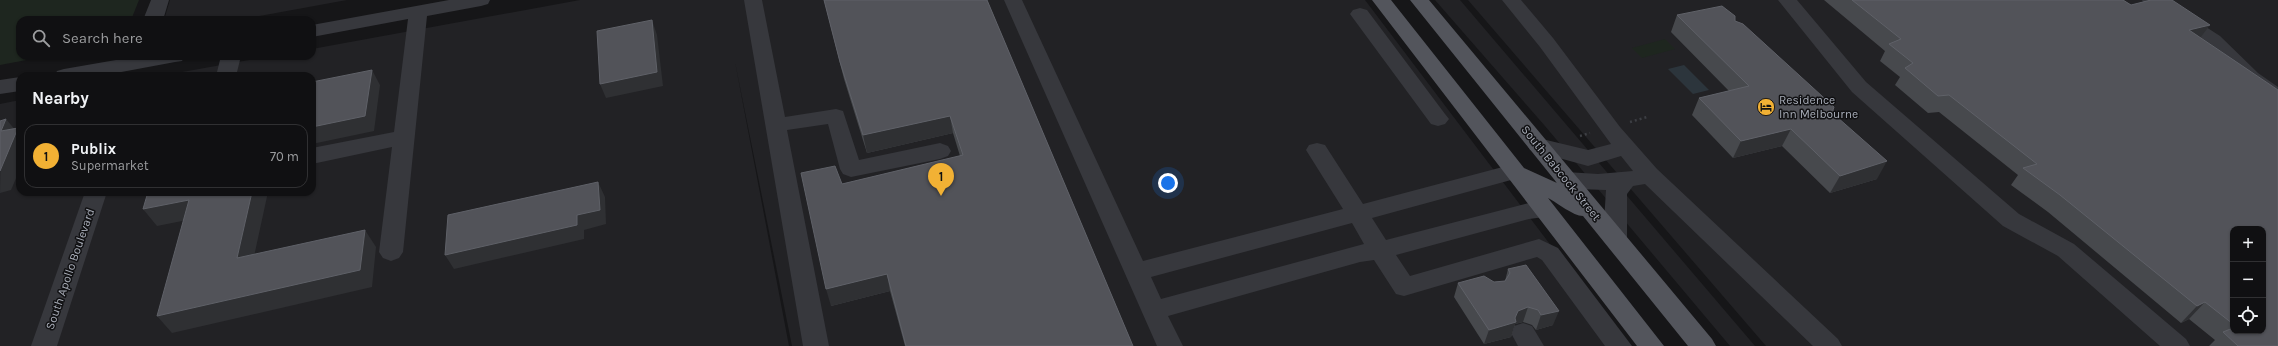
<!DOCTYPE html>
<html lang="en">
<head>
<meta charset="utf-8">
<style>
	body { margin:0; font-family:Karla,sans-serif; background:#1e1e20; color:#f1f3f6 }
	.controls { position:absolute; right:12px; bottom:12px; display:grid; overflow:hidden; border-radius:8px; box-shadow:0 1px 3px #0004 }
	.controls button { width:36px; height:36px; display:grid; place-items:center; padding:0; border:0; border-bottom:1px solid #303032; background:#101012; color:#f1f3f6; font:20px sans-serif }
	.you { position:absolute; left:1168px; top:183px; width:14px; height:14px; margin:-10px; border:3px solid #fff; border-radius:50%; background:#1a73e8; box-shadow:0 0 0 6px #1a73e833 }
	.badge { display:grid; place-items:center; width:26px; height:26px; border-radius:50%; background:#f2b134; color:#111; font-size:13px; font-weight:700 }
	.pin { position:absolute; translate:-50% -33px; filter:drop-shadow(0 1px 2px #0008) }
	.pin::after { content:''; position:absolute; top:21px; width:14px; height:12px; background:inherit; clip-path:polygon(0 0,100% 0,50% 100%) }
	.list { margin:0; padding:0; list-style:none }
	h2 { display:flex; justify-content:space-between; align-items:center; height:52px; margin:0; padding:0 16px; font-size:17px }
	h2 small { font-size:13px; font-weight:400; color:#9c9d9f }
	.list li { display:grid; grid-template-columns:26px 1fr auto; gap:12px; align-items:center; box-sizing:border-box; height:64px; margin:0 8px 8px; padding:0 8px; border:1px solid #303032; border-radius:12px }
	.list b { display:block; font-size:15px; white-space:nowrap }
	.list p { margin:0; font-size:13px; white-space:nowrap; color:#9c9d9f }
	.list em { font-size:13px; font-style:normal; color:#9c9d9f }
	.icon { flex:none; width:22px; height:22px; fill:none; stroke:currentColor; stroke-width:2; stroke-linecap:round; stroke-linejoin:round }
	.map { position:relative; flex:none; width:2278px; height:346px; overflow:hidden }
	.search { position:absolute; background:#101012; box-shadow:0 1px 3px #0004; left:16px; top:16px; width:300px; height:44px; display:flex; align-items:center; gap:10px; box-sizing:border-box; padding:0 14px; border-radius:12px; color:#9c9d9f; font-size:15px }
	.panel { position:absolute; background:#101012; box-shadow:0 1px 3px #0004; left:16px; top:72px; width:300px; height:124px; border-radius:12px }
	.map>svg:first-child { display:block }
	.built { fill:#222225; fill-rule:evenodd }
	.green { fill:#1e261f }
	.water { fill:#2c353c }
	.lines { fill:none; stroke-linecap:round; stroke-linejoin:round }
	.path { stroke:#3d3f44; stroke-width:2.5; stroke-dasharray:2 3; stroke-linecap:butt }
	.minor { fill:#37383d; fill-rule:evenodd }
	.major { fill:#53555c; fill-rule:evenodd }
	.wall { fill:#47494d; fill-rule:evenodd }
	.shaded-wall { fill:#2f3033 }
	.building { fill:#525359; stroke:#5f6168 }
	.labels { text-anchor:middle; stroke-width:3; stroke-linejoin:round; paint-order:stroke }
	.poi-label { font-size:12px; fill:#a8adb8; stroke:#111113; text-anchor:start }
	.street-label { font-size:12px; fill:#a8adb8; stroke:#111113 }
</style>
</head>
<body>
<div class="map">
<svg width="2278" height="346" viewBox="0 0 2278 346">
	<rect width="100%" height="100%" fill="#161618"/>
	<g class="built">
		<polygon points="170,0 347,0 238,20 164,20"/>
		<polygon points="580,0 1365,0 1627,346 792,346 735,62 789,346 0,346 0,104 20,100 20,192 312,192 312,76 160,76 271,56 312,56 312,49"/>
		<polygon points="1435,0 1460,0 1755,346 1730,346 1545,126"/>
		<path d="M1468,0H2278V346H1766ZM2233,229H2263V331H2233Z"/>
	</g>
	<g class="green">
		<polygon points="0,0 139,0 131,20 20,20 20,56 48,56 0,65"/>
		<polygon points="1665,39 1675,49 1642,58 1632,48"/>
	</g>
	<polygon class="water" points="1684,65 1709,90 1693,94 1668,69"/>
	<g class="lines">
		<g class="path">
			<polyline points="1630,122 1647,117"/>
			<polyline points="1580,136 1590,133"/>
		</g>
		<g class="minor">
			<polygon points="151,0 169,0 163,20 143,20"/>
			<polygon points="449,0 490,0 488,4 481,6 427,16 403,252 399,258 391,261 383,258 379,252 392,147 312,164 312,148 394,132 408,19 312,37 312,25"/>
			<polygon points="744,0 762,0 785,117 836,109 843,111 859,160 940,143 948,146 951,151 948,156 940,159 851,177 843,174 840,169 828,124 787,130 829,346 803,346"/>
			<path d="M1004,0H1022L1143,261L1343,209L1306,150L1309,145L1317,143L1325,145L1363,204L1514,164L1522,167L1525,172L1522,177L1372,218L1386,240L1529,203L1544,202L1552,204L1555,210L1552,216L1529,219L1396,255L1410,276L1539,239L1558,248L1632,346H1605L1542,260L1537,257L1404,296L1396,294L1374,260L1360,262L1168,316L1183,346H1157ZM1352,223L1364,244L1161,299L1151,277Z"/>
			<polygon points="1502,0 1521,0 1553,38 1620,127 1657,169 1838,339 1842,346 1813,346 1645,184 1633,186 1627,194 1627,238 1623,244 1615,247 1607,244 1603,238 1606,190 1577,189 1558,186 1555,180 1558,174 1566,172 1598,174 1633,171 1621,156 1588,166 1530,150 1527,145 1530,140 1538,138 1588,150 1611,144 1540,47"/>
			<polygon points="1778,0 1797,0 1866,82 2019,214 2074,244 2186,339 2190,346 2160,346 2058,256 2003,226 1852,92"/>
			<path d="M2142,0H2164L2220,36L2258,73L2278,87V104C2247,95 2229,63 2206,44C2187,29 2164,17 2144,4Z"/>
			<polygon points="1360,8 1367,10 1445,114 1449,119 1445,124 1438,126 1431,124 1350,14 1353,10"/>
			<polygon points="139,56 185,56 182,61 175,62 100,76 54,76 57,71 64,69"/>
			<polygon points="221,56 241,56 236,76 216,76"/>
			<polygon points="20,77 20,91 0,94 0,80"/>
			<polygon points="85,192 107,192 57,346 31,346"/>
			<polygon points="1523,323 1532,326 1544,346 1518,346 1511,333 1514,326"/>
		</g>
		<path class="major" d="M1372,0H1391L1524,168L1557,183L1410,0H1429L1712,339L1716,346H1688L1583,216C1573,216 1558,203 1548,198L1664,346H1637Z"/>
	</g>
	<g class="wall">
		<polygon points="824,0 987,0 1133,346 905,346 890,291 831,306 842,184 960,156 953,133 867,153 844,79"/>
		<path d="M1824,0H2123L2131,5L2200,38L2278,346H2209L2215,340L2189,319L2181,323L2048,212L2011,185L2018,175L1939,112L1928,113L1895,85L1900,77L1880,61L1885,51ZM2233,229L2263,331H2233Z"/>
		<polygon points="1677,15 1735,21 1877,179 1830,193 1782,146 1733,158 1692,115 1699,98 1729,91 1671,32"/>
		<polygon points="1508,269 1553,325 1536,330 1532,325 1523,322 1515,324 1511,337 1484,344 1454,297 1458,283 1494,282 1505,281"/>
	</g>
	<g class="shaded-wall">
		<polygon points="652,20 657,35 663,86 606,98 600,84"/>
		<polygon points="2210,25 2197,42 2189,30"/>
		<polygon points="372,70 380,85 374,131 312,144 312,127"/>
		<polygon points="950,116 953,133 867,153 863,135"/>
		<polygon points="6,119 16,131 18,128 20,130 20,169 11,190 0,193 1,131"/>
		<polygon points="1791,129 1782,146 1733,158 1741,141"/>
		<polygon points="1887,161 1877,179 1830,193 1840,176"/>
		<polygon points="598,182 605,197 606,224 584,230 584,239 454,269 445,255 577,215"/>
		<polygon points="252,192 268,192 250,275 237,258"/>
		<polygon points="189,200 202,217 157,226 143,209"/>
		<polygon points="365,230 376,247 372,287 172,333 157,316"/>
		<polygon points="887,274 890,291 831,306 826,289"/>
		<polygon points="2205,302 2189,319 2181,323 2197,306"/>
		<polygon points="1528,307 1523,322 1515,324 1511,337 1484,344 1489,330 1518,311"/>
		<polygon points="1559,311 1553,325 1536,330 1541,315"/>
	</g>
	<g class="building">
		<polygon points="824,0 987,0 1133,346 906,346 887,274 826,289 801,173 835,166 842,184 963,155 950,116 863,135 840,62"/>
		<polygon points="1852,0 2123,0 2131,5 2151,0 2172,0 2210,25 2189,30 2278,90 2278,346 2238,346 2223,332 2233,328 2233,331 2263,331 2263,229 2233,229 2233,324 2205,302 2197,306 2060,195 2023,168 2037,164 1949,95 1938,96 1905,68 1913,63 1889,44 1901,39"/>
		<polygon points="1722,6 1735,16 1735,21 1743,24 1834,107 1833,110 1837,117 1887,161 1840,176 1791,129 1741,141 1699,98 1749,86 1677,15"/>
		<polygon points="652,20 657,72 600,84 597,31"/>
		<polygon points="372,70 365,116 312,127 312,82"/>
		<polygon points="6,119 1,131 18,128 0,171 0,121"/>
		<polygon points="598,182 600,210 577,215 577,225 445,255 448,215"/>
		<polygon points="148,192 252,192 237,258 365,230 360,270 157,316 189,200 143,209"/>
		<polygon points="1526,265 1559,311 1541,315 1538,310 1528,307 1518,311 1515,318 1516,322 1489,330 1458,283 1484,276 1494,282 1505,281 1510,273 1508,269"/>
	</g>
	<defs>
		<symbol id="hotel-disc" viewBox="-11 -11 22 22"><circle r="9.5" fill="#f2b134" stroke="#111113"/><path d="M-6-4.5h1.5V1H6V5H4.5V3h-9V5H-6ZM-4 0a1.8 1.8 0 1 1 3.6 0ZM.5 0V-2.5h3Q6-2.5 6 0Z" fill="#111"/></symbol>
	</defs>
	<g fill-rule="evenodd">
		<use href="#hotel-disc" x="1756" y="97" width="20" height="20"/>
	</g>
	<g class="labels">
		<g class="poi-label">
			<text x="1779" y="104">Residence<tspan x="1779" dy="14">Inn Melbourne</tspan></text>
		</g>
		<g class="street-label">
			<text transform="translate(1561 173) rotate(51)" y="4">South Babcock Street</text>
			<text transform="translate(70 269) rotate(-71)" y="4">South Apollo Boulevard</text>
		</g>
	</g>
</svg>
<div class="controls">
<button>+</button>
<button>−</button>
<button><svg class="icon" aria-label="locate" viewBox="0 0 24 24"><circle cx="12" cy="12" r="6"/><path d="M12 2v4M12 18v4M2 12h4M18 12h4"/></svg></button>
</div>
<div class="you"></div>
<div class="pin badge" style="left:941px;top:196px">1</div>
<div class="search"><svg class="icon" aria-label="search" viewBox="0 0 24 24"><circle cx="10" cy="10" r="6"/><path d="M15 15l6 6"/></svg>Search here</div>
<section class="panel">
<h2>Nearby<small></small></h2>
<ul class="list">
<li><span class="badge">1</span><div><b>Publix</b><p>Supermarket</p></div><em>70 m</em></li>
</ul>
</section>
</div>
</body>
</html>
